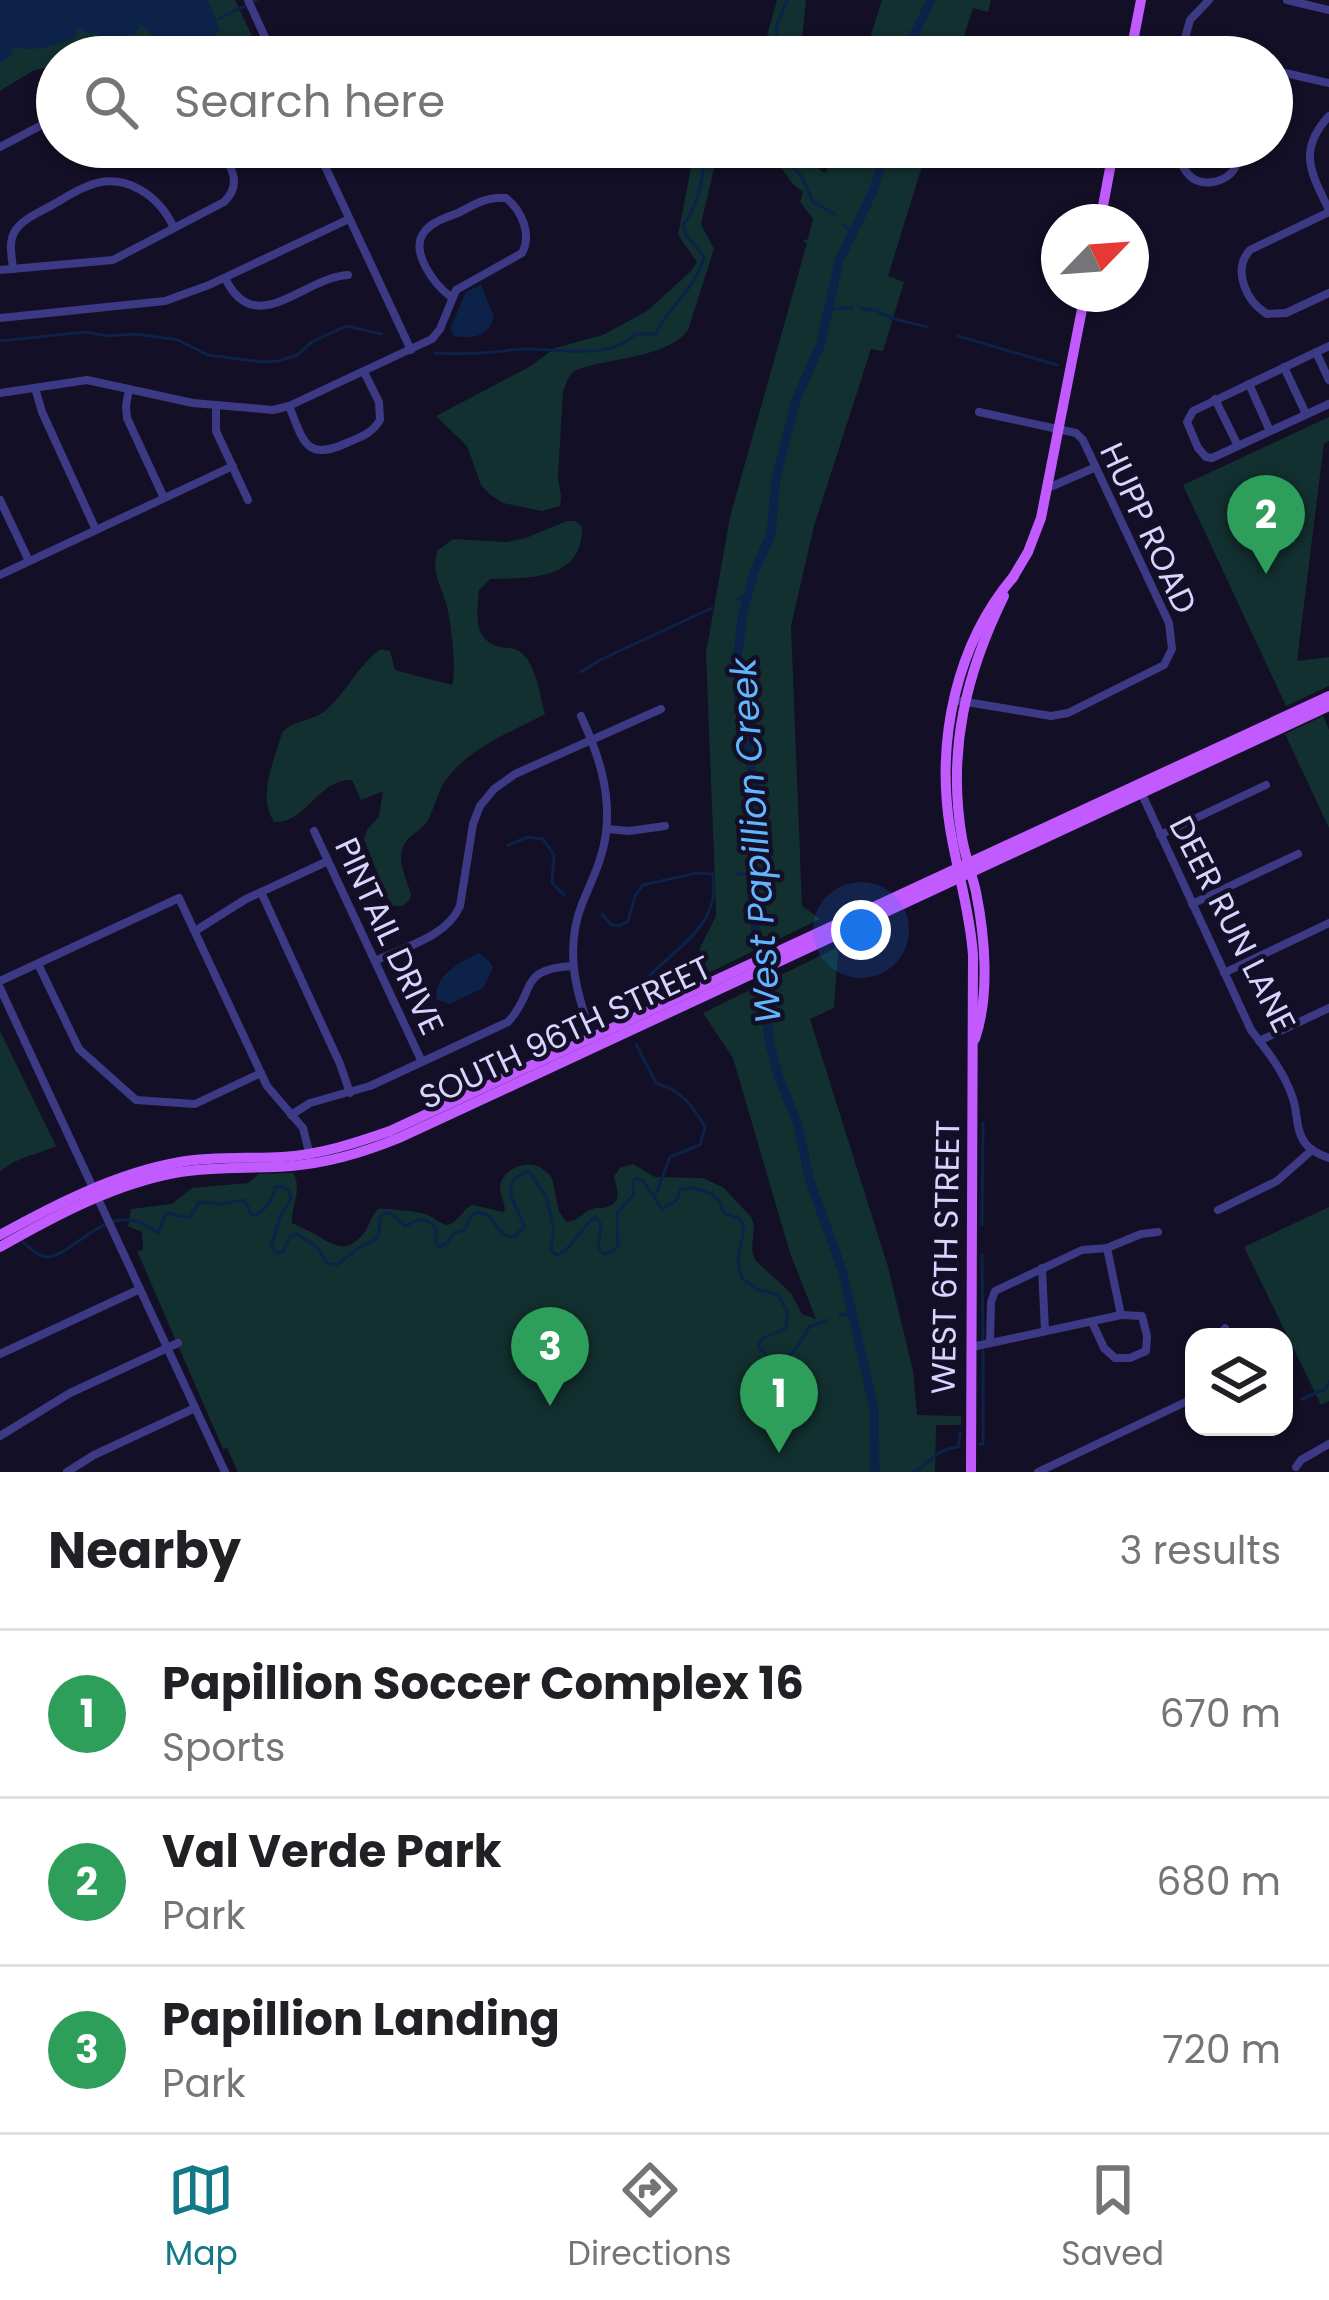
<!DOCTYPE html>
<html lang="en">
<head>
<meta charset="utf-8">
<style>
	body { margin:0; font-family:Poppins,sans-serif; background:#f6f6f6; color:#202124 }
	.controls { position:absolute; right:36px; bottom:36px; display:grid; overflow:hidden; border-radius:24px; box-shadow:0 3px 9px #0004 }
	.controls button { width:108px; height:108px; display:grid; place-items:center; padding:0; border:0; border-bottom:3px solid #e0e0e0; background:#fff; color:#202124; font:60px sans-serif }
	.compass { position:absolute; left:1041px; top:204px; width:108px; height:108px; border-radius:50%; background:#fff; box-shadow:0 3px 9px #0004; rotate:65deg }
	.you { position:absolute; left:861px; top:930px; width:42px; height:42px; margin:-30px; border:9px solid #fff; border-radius:50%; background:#1a73e8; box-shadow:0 0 0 18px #1a73e833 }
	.badge { display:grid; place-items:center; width:78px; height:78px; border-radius:50%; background:#127987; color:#fff; font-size:39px; font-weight:700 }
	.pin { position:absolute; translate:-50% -99px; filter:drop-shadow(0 3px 6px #0008) }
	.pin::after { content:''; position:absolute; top:63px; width:42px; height:36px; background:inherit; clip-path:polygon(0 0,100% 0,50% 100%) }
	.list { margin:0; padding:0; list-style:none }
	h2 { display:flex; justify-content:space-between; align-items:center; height:156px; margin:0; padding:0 48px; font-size:51px }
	h2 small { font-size:39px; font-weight:400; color:#757577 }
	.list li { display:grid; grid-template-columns:78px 1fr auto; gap:36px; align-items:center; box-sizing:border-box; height:168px; padding:0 48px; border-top:3px solid #e0e0e0 }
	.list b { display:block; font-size:45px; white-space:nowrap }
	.list p { margin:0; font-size:39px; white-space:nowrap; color:#757577 }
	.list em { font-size:39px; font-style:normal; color:#757577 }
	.icon { flex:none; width:66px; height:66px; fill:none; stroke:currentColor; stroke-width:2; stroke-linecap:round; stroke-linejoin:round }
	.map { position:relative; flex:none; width:1329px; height:1472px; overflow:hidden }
	.search { position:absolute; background:#fff; box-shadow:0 3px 9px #0004; left:36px; right:36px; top:36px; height:132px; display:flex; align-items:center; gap:30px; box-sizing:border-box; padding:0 42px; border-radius:66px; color:#757577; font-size:45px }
	.sheet { height:660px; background:#fff }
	nav { display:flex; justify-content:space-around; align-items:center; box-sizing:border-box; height:168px; border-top:3px solid #e0e0e0; background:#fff; font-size:33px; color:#757577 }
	nav a { display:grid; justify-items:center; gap:6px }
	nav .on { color:#127987 }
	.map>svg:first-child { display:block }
	.green { fill:#12302f }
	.water { fill:#0c2248 }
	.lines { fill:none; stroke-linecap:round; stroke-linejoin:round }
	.stream { stroke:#0c2248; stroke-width:3 }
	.river { stroke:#0c2248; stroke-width:9 }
	.minor { stroke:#3d3a85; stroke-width:8 }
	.major { stroke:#c25bff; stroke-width:10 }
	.labels { text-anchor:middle; stroke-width:9; stroke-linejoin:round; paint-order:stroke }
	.street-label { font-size:33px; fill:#d9d4ff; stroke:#130f26 }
	.water-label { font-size:36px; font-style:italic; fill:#62b6ff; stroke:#130f26 }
</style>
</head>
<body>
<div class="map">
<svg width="1329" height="1472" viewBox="0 0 1329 1472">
	<rect width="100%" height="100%" fill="#130f26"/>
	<g class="green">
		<polygon points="0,0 235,0 262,57 152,57 131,53 109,57 57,57 57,66 34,70 0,91"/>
		<polygon points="777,0 806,0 800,57 761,57"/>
		<polygon points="882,0 991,0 988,12 973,8 957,57 864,57"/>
		<path d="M695,147H719L701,224L714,249L688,330C667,359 607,357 574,371L569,377L563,391L558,477L561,496L560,506L542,511L503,503L489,494L481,485L467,446L436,416L529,367L555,348L603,335L647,311L691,271L697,262L678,235Z"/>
		<polygon points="726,147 803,147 821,171 826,173 835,147 928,147 888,276 904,282 883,351 871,349 814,526 791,626 802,906 820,919 704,975 700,948 716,916 716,909 706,653 730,517 807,243 802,241 808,239 813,219 800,202 803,192 792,183 771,154"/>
		<polygon points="1329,417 1329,441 1324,443 1297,661 1329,657 1329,686 1286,706 1183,485"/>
		<path d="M567,521H576L582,527C583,581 528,578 490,579L479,590C477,613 472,640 500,647C507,649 513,647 519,651C536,662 540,696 545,714C509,733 466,749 443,784C437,796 434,808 428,820C423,829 415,832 408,839C393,856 406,876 411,894L410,899L403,906H393L387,897L364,839L367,830L379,816L383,791L361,800L352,780C319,778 306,824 274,822C257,795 274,762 282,733C293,719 313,722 326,710C347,692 358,665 381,649L390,651L395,670L452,685C457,671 451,623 447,607C442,586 430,573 438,550L453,539L507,542L526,538Z"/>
		<polygon points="1323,716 1329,730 1329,828 1285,734"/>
		<path d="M836,948L838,953L834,1008L810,1019L888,1267L913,1371L917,1415L961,1416V1425H936L935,1472H238L227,1448L223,1449L137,1251L143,1250L142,1232L128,1226L131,1209L172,1204L192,1188L248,1183L259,1174L293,1173C303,1189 291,1206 292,1223C298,1226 305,1229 311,1232C329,1241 344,1258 363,1234C370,1226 370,1217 378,1209C387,1208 421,1212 428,1215C434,1218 440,1223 446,1225C460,1223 461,1209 473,1205L503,1212L505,1209C504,1201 500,1194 500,1187C501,1172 520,1162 534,1165C541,1166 547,1173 552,1178L559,1211L566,1222C582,1220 581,1212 593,1209C596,1207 600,1209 603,1208C624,1204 617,1191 614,1176L620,1168L633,1164L655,1177L703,1178L724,1188L751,1217L754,1224L752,1251L756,1261L791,1293L802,1314L816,1319L790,1253L733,1058L703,1013Z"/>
		<path d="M0,1031L56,1146C35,1156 18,1156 0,1172Z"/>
		<polygon points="1329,1207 1329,1401 1321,1405 1244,1247"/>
	</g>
	<g class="water">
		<path d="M0,0H208L220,31L209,37H153L142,25L135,34C117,38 93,37 78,28L74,38C58,45 31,53 14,47L11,56L0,63Z"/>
		<path d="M481,285L494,317C488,336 473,340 454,336L450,329L466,292Z"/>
		<path d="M479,953L490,962L493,968L483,988L450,1004L437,1000C432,976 459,963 479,953Z"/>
	</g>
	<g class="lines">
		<g class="stream">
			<polyline points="218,19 257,0"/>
			<polyline points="214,35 216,57"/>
			<polyline points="774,57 778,49 776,27 787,0"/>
			<polyline points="772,147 802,177 813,202 835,214"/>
			<polyline points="844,225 852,233"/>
			<polyline points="828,309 852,308"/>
			<polyline points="862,309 874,310 895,319 927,327"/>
			<polyline points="958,336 1057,365"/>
			<polyline points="0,341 85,332 107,336 136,334 178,340 208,355 261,362 279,361 297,355 312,342 346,326 382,334"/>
			<path d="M435,353C455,354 474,354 494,352C506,351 520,348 533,349C565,350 611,359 636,334H656C668,306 698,287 704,256L686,235L683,225C699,206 704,173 705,147"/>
			<polyline points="736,599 746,596"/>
			<polyline points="581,672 600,660 712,608"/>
			<polyline points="508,845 528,837 543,839 554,855 552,883 564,895"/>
			<polyline points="737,874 751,874"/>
			<path d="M602,914L610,924L619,926L628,921L635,896L643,885L697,873L713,874C713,883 715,894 712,903C699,948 643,964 629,1008"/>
			<path d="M636,1044L656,1083C681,1090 693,1106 705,1127L700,1145L670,1157L656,1194"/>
			<polyline points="982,1225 983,1123"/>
			<path d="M23,1242C30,1248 37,1256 47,1257C56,1257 66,1250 73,1245C104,1223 125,1207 158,1233L166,1213L190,1218L199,1202L222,1204L244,1200L252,1215H256L269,1204L276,1187L282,1186L288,1190L291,1199L280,1217L271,1247L277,1253L283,1252L290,1237L297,1234L318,1248L327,1263L336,1265C345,1260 352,1251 361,1247C376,1240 382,1238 379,1219L383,1214L391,1213L405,1226C419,1220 424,1214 437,1229L435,1239L439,1247L446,1244L454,1233L464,1230L471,1216L479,1212L489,1216L503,1235L514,1237L524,1227C517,1203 495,1183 529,1171L547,1198L554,1231L551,1248L553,1253L558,1255C575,1246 581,1226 596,1217L601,1225L598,1247L603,1254L613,1251L618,1246L617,1213L634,1194L633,1181L636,1178L643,1181L662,1209L676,1201L681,1189L695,1188L711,1194L719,1200L724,1213L740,1219L744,1228L738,1259L740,1272L743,1279L758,1290L777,1294L788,1312L786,1328L766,1337L759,1343V1347L771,1361C795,1359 798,1345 809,1327L827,1320"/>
			<polyline points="982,1255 983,1339"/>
			<polyline points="839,1315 851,1314"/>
			<polyline points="1302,1399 1325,1389 1329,1382"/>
			<polyline points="980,1444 983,1444 983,1351"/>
			<path d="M913,1472C935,1462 932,1450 958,1447L960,1433"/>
		</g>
		<g class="river">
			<polyline points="903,57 931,0"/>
			<polyline points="875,1472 874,1409 843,1273 809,1178 798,1125 779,1078 770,1044 753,908 751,874 751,861 761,823 738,693 738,653 743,613 754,572 771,534 776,478 796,400 821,343 839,261 874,189 886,147"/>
		</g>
		<g class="minor">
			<polyline points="248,0 274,57"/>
			<polyline points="1287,0 1329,10"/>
			<path d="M1133,42C1160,39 1193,46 1218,57"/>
			<polyline points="1134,43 1151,50 1186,57"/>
			<polyline points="1180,57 1190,20 1209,0"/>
			<polyline points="1272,70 1329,83"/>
			<path d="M1329,116C1297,151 1311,172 1329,210"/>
			<polyline points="0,147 57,117"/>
			<polyline points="316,147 411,350"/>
			<path d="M1174,147C1178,156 1182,168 1189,175C1201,188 1226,183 1235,168C1239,161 1237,155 1237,147"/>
			<path d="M1329,212L1250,250C1232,270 1246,301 1267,314L1286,313L1329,293"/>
			<path d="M13,269C12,257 8,242 15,231C22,219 42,211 54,204C65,198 76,190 88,186C124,171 159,195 174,228"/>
			<path d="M0,270L113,260L224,202C243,184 231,167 220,147"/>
			<path d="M225,278C255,341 304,277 348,275"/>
			<polyline points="0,318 165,301 209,285 349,219"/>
			<polyline points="1329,346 1193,411 1187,422 1198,448 1206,457 1212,458 1329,404"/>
			<polyline points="1316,352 1329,380"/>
			<polyline points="1284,367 1306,414"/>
			<polyline points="1249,384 1270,431"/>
			<polyline points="35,388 42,412 96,530"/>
			<polyline points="129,389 126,406 127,418 164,498"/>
			<path d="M0,393L87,380L193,403L273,410L289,406L432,339L440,329L456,290L522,253C532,234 522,211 506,198C488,196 475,204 460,212C449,217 433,221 425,231C408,251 435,285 451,297"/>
			<polyline points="1215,399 1238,446"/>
			<polyline points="216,405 216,431 248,500"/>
			<path d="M289,406C304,443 306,462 349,442C363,436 372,433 380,420L379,402L364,372"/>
			<polyline points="1048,488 1096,467"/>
			<polyline points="0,500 29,561"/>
			<polyline points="0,575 233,466"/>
			<polyline points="954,700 1051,716 1068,713 1164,665 1172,649 1169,623 1083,440 1076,433 979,412"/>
			<path d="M581,716C598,753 611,791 606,833C603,858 592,880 582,904C564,950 576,996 594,1039"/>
			<path d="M1141,792L1251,1030C1267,1051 1283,1070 1292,1096C1298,1110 1295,1130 1305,1143C1311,1151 1320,1155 1329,1158"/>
			<polyline points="607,829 629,831 665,826"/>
			<polyline points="314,831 422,1062"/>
			<polyline points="1160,835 1266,785"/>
			<polyline points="261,892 340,1064 350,1093"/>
			<polyline points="1192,904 1298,854"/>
			<polyline points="195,931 246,899 328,861"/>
			<path d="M375,961C404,947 447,937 460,906L473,824L480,806L494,789L515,774L661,709"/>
			<polyline points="38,964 79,1049 136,1100 195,1104 261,1073"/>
			<polyline points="1224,973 1329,923"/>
			<polyline points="0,981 179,898 267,1086 303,1128 310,1156"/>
			<polyline points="0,988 225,1472"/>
			<polyline points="1259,1041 1329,1008"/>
			<path d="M291,1115L310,1103L370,1086L508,1022C537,991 517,969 573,966"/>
			<polyline points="1218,1210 1277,1181 1312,1150"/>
			<polyline points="1042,1268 1045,1331"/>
			<polyline points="1092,1322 1104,1348 1115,1358 1130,1358 1146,1351 1147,1336 1142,1316 1121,1315"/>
			<polyline points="1222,1337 1225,1328"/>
			<polyline points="990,1343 991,1302 995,1291 1082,1250 1107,1248 1141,1234 1158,1232"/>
			<polyline points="972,1347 1121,1315 1107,1248"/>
			<polyline points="0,1354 140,1289"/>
			<polyline points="0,1436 70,1393 178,1343"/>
			<polyline points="1296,1467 1301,1460 1329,1444"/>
			<polyline points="67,1472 94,1455 195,1408"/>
			<polyline points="1038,1472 1194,1398"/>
		</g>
		<g class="major">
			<polyline points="1130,57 1141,0"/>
			<polyline points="1100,222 1114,147"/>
			<polyline points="1012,579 1028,552 1041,518 1085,294"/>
			<path d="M975,1039C990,995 985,937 976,892C972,874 965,856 962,838C947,751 966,673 1004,596"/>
			<path d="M0,1235C56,1204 117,1173 180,1162C214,1156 248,1159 282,1157C319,1155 356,1143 390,1131L1329,696"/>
			<path d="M0,1247C56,1215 116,1183 180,1172C217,1166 254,1169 291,1166C329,1163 365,1152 399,1138L1329,706"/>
			<path d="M971,1472L973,955C970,911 957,871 950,828C936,740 956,644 1014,576"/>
		</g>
	</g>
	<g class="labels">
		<g class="street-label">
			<text transform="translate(1149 528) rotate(65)" y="12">HUPP ROAD</text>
			<text transform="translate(1233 924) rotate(63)" y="12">DEER RUN LANE</text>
			<text transform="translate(390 936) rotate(65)" y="12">PINTAIL DRIVE</text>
			<text transform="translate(565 1032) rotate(-25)" y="12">SOUTH 96TH STREET</text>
			<text transform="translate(945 1257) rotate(-89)" y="12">WEST 6TH STREET</text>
		</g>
		<g class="water-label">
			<text transform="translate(755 841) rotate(-94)" y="13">West Papillion Creek</text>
		</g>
	</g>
</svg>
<div class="controls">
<button><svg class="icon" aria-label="layers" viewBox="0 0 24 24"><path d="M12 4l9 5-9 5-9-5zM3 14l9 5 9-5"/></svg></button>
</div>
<svg class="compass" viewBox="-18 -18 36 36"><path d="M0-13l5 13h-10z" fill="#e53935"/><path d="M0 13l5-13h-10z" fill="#757577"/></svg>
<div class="you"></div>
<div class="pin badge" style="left:779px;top:1453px;background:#2e9e5b">1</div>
<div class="pin badge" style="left:1266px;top:574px;background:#2e9e5b">2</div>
<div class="pin badge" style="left:550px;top:1406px;background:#2e9e5b">3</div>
<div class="search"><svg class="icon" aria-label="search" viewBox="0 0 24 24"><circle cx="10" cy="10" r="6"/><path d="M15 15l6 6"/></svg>Search here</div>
</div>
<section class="sheet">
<h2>Nearby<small>3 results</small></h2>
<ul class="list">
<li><span class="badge" style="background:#2e9e5b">1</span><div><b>Papillion Soccer Complex 16</b><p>Sports</p></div><em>670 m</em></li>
<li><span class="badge" style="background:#2e9e5b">2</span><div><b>Val Verde Park</b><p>Park</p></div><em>680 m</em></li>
<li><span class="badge" style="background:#2e9e5b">3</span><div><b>Papillion Landing</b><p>Park</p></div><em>720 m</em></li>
</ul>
</section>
<nav>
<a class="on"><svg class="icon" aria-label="map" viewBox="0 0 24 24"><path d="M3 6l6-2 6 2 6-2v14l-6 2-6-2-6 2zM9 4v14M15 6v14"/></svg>Map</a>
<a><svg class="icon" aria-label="directions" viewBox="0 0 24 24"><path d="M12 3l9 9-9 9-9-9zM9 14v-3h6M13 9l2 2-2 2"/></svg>Directions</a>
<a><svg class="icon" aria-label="saved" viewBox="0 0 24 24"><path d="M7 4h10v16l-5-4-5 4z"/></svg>Saved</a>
</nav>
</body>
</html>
